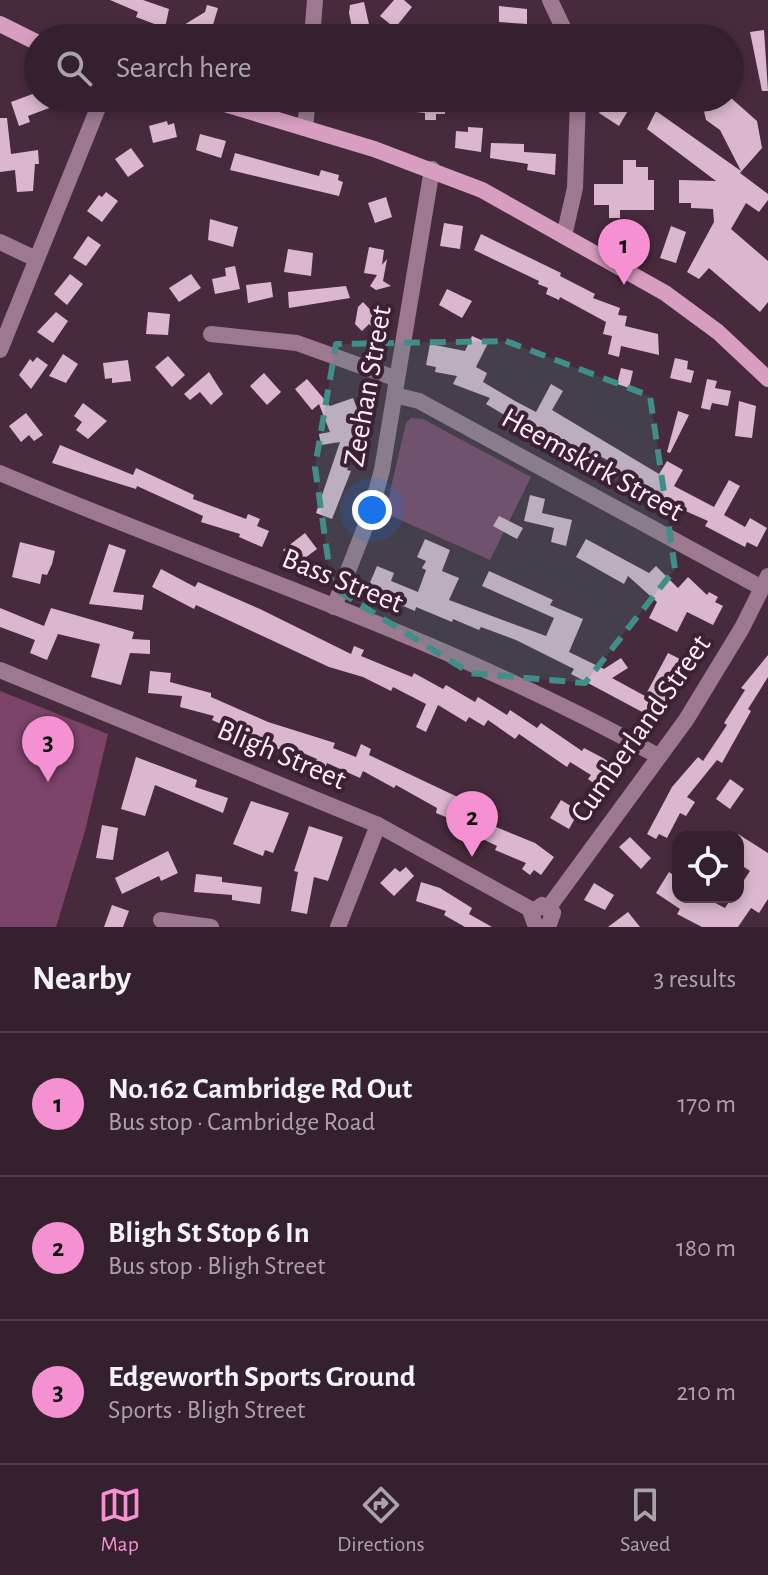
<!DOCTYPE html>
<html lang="en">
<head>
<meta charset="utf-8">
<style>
	body { margin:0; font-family:"Alegreya Sans",sans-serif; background:#3d2836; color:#f1f3f6 }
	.controls { position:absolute; right:24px; bottom:24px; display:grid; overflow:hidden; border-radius:16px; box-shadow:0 4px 12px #0003 }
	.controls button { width:72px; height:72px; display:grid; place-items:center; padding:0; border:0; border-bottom:2px solid #4f3e4a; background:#35202e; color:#f1f3f6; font:40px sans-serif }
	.you { position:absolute; left:372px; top:510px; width:28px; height:28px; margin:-20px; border:6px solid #fff; border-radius:50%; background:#1a73e8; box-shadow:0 0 0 12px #1a73e833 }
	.badge { display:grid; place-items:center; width:52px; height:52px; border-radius:50%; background:#f591d2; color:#111; font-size:26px; font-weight:700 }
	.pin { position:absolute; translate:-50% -66px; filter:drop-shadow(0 2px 4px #0008) }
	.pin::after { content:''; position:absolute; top:42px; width:28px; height:24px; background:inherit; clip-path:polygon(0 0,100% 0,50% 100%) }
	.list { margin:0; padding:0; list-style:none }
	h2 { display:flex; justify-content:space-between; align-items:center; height:104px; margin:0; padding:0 32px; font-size:34px }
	h2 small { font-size:26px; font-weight:400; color:#aaa3aa }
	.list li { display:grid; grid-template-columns:52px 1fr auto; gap:24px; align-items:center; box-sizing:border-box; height:144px; padding:0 32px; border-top:2px solid #4f3e4a }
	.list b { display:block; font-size:30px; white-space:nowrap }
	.list p { margin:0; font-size:26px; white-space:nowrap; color:#aaa3aa }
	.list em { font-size:26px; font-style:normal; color:#aaa3aa }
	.icon { flex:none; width:44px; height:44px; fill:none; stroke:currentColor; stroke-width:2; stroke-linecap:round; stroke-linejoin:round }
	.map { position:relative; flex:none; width:768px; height:927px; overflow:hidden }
	.search { position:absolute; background:#35202e; box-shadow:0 4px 12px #0003; left:24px; right:24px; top:24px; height:88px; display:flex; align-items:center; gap:20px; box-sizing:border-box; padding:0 28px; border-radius:44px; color:#aaa3aa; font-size:30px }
	.sheet { height:536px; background:#35202e }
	nav { display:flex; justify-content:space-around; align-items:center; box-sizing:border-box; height:112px; border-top:2px solid #4f3e4a; background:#35202e; font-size:22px; color:#aaa3aa }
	nav a { display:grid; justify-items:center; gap:4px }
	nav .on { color:#f591d2 }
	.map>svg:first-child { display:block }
	.green { fill:#7c4469 }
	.building { fill:#dab7cc }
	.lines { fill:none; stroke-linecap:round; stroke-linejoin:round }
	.minor { stroke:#9c798f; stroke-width:16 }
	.secondary { stroke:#d79ec1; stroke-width:16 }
	.marked { fill:#3f8e89; fill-opacity:0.2; stroke:#3f8e89; stroke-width:6; stroke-dasharray:16 10; stroke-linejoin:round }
	.labels { text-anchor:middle; stroke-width:8; stroke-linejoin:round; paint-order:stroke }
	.street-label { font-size:30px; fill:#feecf7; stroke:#3c2132 }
</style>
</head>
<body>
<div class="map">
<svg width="768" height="927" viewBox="0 0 768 927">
	<rect width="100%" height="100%" fill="#472b3d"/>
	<g class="green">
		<polygon points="411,418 423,419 531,477 490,560 385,513 406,423"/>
		<polygon points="0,691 108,734 85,831 56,927 0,927"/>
	</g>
	<g class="building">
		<polygon points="110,0 143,0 169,9 165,28 136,17 138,12"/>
		<polygon points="394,0 404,0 412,7 395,28 380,16"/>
		<polygon points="364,2 370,29 371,38 361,38 359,32 353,33 349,13 350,5"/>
		<polygon points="207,5 218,8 212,28 196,38 178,38 174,31 205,12"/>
		<polygon points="499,6 527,9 527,24 499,22"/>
		<polygon points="764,30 768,91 762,91 750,32"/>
		<polygon points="38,92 38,98 73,99 28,116 30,122 19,126 11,102"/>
		<polygon points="417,98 446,99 445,114 436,114 436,120 425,120 425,113 416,112"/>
		<polygon points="608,98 629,109 619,126 599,113"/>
		<polygon points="701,98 731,98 757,121 762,148 740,173 768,194 768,200 759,212 746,203 731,229 768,261 768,302 760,312 709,268 699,279 687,272 714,222 713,209 691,208 691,203 679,203 679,180 716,181 647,129 656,111 741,171 720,130 706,120"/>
		<polygon points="0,118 7,118 11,154 38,150 39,164 35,164 33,191 17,192 15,170 0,172"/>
		<polygon points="167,121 168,125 174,123 177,137 153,143 149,126"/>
		<polygon points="468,127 483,128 481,152 455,148 456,131 468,132"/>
		<polygon points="200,134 226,141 221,158 196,150"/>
		<polygon points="491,143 524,144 524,152 556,154 555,175 527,170 528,164 490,158"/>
		<polygon points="131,148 144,166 128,177 115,159"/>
		<polygon points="235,153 319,176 321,170 339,175 338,180 343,182 339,196 230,170"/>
		<polygon points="623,160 636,160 636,167 648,167 648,180 654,180 654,210 620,210 620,218 609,218 609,205 594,205 594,184 623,184"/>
		<polygon points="106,192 118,201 102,222 87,211 99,195 102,197"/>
		<polygon points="386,197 392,217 375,223 368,203"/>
		<polygon points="210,219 238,227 233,247 208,240"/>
		<polygon points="444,223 463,226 460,249 440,246"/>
		<polygon points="671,226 686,232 676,263 660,258"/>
		<polygon points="481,234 561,273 560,276 595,294 593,298 620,308 618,315 627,316 625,326 658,334 659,355 621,346 619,357 608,354 612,336 603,334 606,322 560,297 559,300 546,294 548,288 538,284 539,281 474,250"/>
		<polygon points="88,236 101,245 86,266 73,258"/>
		<polygon points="369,247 384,250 382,265 387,259 383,281 391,286 376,290 370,286 377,275 364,273"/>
		<polygon points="288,249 313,253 311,276 284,272"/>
		<polygon points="235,266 240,289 215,294 212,279 226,276 225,268"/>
		<polygon points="70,274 83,284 67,305 54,294"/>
		<polygon points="191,274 201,288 179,302 169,288"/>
		<polygon points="271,282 273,297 248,303 246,285"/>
		<polygon points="346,286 350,298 289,308 288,292"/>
		<polygon points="447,289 472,301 462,318 439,305"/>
		<polygon points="363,302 381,321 374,328 369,324 362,331 355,324 358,307"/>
		<polygon points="56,312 68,321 53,343 37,332"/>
		<polygon points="148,312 170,314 168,335 146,334"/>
		<polygon points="472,336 488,343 476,367 487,373 483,382 515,401 536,412 551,384 563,391 552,410 659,474 667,461 683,470 674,486 714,507 729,480 740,486 724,515 745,527 750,518 767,528 757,547 747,542 745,547 705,526 708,521 672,505 614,469 616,465 598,455 597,457 539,428 530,430 486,404 490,398 453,384 457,376 435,372 436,367 426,365 430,344 465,351"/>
		<polygon points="63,354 78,364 66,383 49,376"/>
		<polygon points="168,356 185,375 172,387 155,367"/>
		<polygon points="37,357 48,365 31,389 19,375 30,359 33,362"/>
		<polygon points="675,358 688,361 687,369 694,371 691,383 670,378"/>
		<polygon points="128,360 131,381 112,383 112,378 105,379 103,363"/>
		<polygon points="621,368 633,371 629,388 617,384"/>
		<polygon points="209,372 223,394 211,405 200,392 190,400 184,394"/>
		<polygon points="264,373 281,392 267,405 250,386"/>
		<polygon points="307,379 330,406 353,398 361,419 354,421 357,440 347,470 351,471 332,519 316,513 340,442 321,445 319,434 330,432 319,404 312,410 295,389"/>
		<polygon points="707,379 717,381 715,388 731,391 728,406 712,403 710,410 701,408"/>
		<polygon points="739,401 756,406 752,438 735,436"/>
		<polygon points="83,403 107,421 88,439 76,430 82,422 74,416"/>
		<polygon points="678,411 689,415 670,453 667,452"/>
		<polygon points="26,413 43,435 34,441 29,435 21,442 9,426"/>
		<polygon points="60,445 133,475 136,468 194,495 193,499 246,519 248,514 260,519 257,526 269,531 262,547 239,537 240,534 201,522 203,516 137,486 136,489 52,463"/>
		<polygon points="530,495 545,499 542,513 572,520 566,546 551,542 554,528 524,521"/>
		<polygon points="499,516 523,528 517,539 493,526"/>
		<polygon points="305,533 317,549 301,561 295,554 289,558 283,550"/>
		<polygon points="425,539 450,550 442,571 459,578 449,600 546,636 554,618 482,586 489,571 553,600 550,605 583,619 569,652 604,669 621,658 628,668 612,678 645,696 668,653 690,664 686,674 676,682 658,713 649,708 646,714 571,674 574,669 516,640 481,627 479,630 453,619 452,622 416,607 415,611 375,594 378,588 369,585 377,566 394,573 391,581 418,592 426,570 422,568 426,561 417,557"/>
		<polygon points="586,539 649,573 656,566 678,588 688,577 707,595 709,592 718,597 715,602 723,606 713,625 687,612 677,632 649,618 657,602 628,576 624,584 576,557"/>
		<polygon points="20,542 55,551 52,564 47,575 42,574 40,584 12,577"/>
		<polygon points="109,544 126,550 113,592 144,595 142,610 89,604"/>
		<polygon points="161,569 195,587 198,582 260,609 351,654 354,646 364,650 361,656 412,677 414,673 443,689 446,685 475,702 478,697 507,715 510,710 537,728 541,723 582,751 584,748 603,758 615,766 611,772 614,774 603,790 588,779 591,775 570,762 567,767 519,734 515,739 488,720 484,726 469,717 466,722 438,705 426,732 416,727 426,704 393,687 391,691 363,677 329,667 196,605 194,609 152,587"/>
		<polygon points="0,608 44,626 51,608 134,632 132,639 150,640 150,654 130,653 121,685 91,677 100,644 58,634 47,660 30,653 35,640 0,627"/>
		<polygon points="768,655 768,677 748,709 751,711 722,763 717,760 687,797 695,802 686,816 680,813 667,838 659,834 656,839 647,834 672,787 698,757 703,761 727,725 724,723 745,690 741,688"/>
		<polygon points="150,671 171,673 170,682 211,693 211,697 268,722 335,743 333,748 356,757 361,744 371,749 369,755 464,800 462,805 494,819 491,825 535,843 554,857 541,875 534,870 530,875 522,869 526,863 495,850 497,846 466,831 468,826 436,813 437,808 396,785 394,788 363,771 360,778 327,763 325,768 315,764 317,759 296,750 295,754 275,748 212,720 214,716 180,707 182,696 148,693"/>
		<polygon points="136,757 197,780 195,787 228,798 223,813 155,785 145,816 121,809"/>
		<polygon points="730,779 744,789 730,809 716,799"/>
		<polygon points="561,800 579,811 569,829 550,818"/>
		<polygon points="251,801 289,813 273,853 265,850 263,856 233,844"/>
		<polygon points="102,825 118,828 113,860 96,858"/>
		<polygon points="309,826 343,837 328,881 314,877 307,914 291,911 298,872 294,871"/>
		<polygon points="738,834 768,853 768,899 759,913 751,908 738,927 702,927 677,914 680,909 656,893 669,872 678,878 678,897 704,897 725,908 732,897 738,897 738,889 750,871 738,863"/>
		<polygon points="630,837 651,858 641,869 619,847"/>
		<polygon points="168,851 178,873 161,881 159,876 122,894 115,878"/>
		<polygon points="406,867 414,876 394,896 380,883 395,868 400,872"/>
		<polygon points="196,874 222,877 222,882 262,887 260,904 232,900 232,895 194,892"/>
		<polygon points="421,882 440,888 472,908 469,914 492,927 465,927 444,915 446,911 416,901"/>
		<polygon points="594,883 614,895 605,910 584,900"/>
		<polygon points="112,905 129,911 123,927 104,927"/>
		<polygon points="628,912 640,927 608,927"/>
	</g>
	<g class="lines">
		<g class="minor">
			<polyline points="550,0 568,38"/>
			<polyline points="312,38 315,0"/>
			<polyline points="305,128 308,98"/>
			<polyline points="564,236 575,188 578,98"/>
			<polyline points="0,242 36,259"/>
			<polyline points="211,334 297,343 397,379"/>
			<polyline points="0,350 102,98"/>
			<polyline points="395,395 419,401 762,588"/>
			<path d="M0,473C220,567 449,639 658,756"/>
			<polyline points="334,607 369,517 382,470 432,169"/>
			<polyline points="0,670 378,825 532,910"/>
			<polyline points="549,907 686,720 742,628 768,576"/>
			<polyline points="161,920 211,927"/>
			<polyline points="338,927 378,825"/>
			<polyline points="536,927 531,913 542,905 553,913 548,927"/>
		</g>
		<g class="secondary">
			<polyline points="0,24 38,43"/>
			<polyline points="205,98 374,149 482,190 665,293 718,332 768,379"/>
		</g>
	</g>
	<path class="marked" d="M506,341L650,396L675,569L585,683L470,673L332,587L315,467L336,344Z"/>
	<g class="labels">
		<g class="street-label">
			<text transform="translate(367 386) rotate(-80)" y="10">Zeehan Street</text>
			<text transform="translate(593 464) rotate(29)" y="10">Heemskirk Street</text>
			<text transform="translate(343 580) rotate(22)" y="10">Bass Street</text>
			<text transform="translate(640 728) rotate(-55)" y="10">Cumberland Street</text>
			<text transform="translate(282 754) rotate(23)" y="10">Bligh Street</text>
		</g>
	</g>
</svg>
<div class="controls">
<button><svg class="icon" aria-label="locate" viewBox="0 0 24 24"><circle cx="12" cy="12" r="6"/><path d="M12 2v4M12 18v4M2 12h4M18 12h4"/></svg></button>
</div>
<div class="you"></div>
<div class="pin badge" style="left:624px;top:285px">1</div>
<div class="pin badge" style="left:472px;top:857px">2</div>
<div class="pin badge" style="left:48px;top:782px">3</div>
<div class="search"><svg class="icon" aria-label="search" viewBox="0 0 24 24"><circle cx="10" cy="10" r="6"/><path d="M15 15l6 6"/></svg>Search here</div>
</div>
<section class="sheet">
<h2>Nearby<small>3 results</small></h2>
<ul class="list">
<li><span class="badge">1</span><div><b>No.162 Cambridge Rd Out</b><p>Bus stop · Cambridge Road</p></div><em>170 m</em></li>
<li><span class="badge">2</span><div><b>Bligh St Stop 6 In</b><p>Bus stop · Bligh Street</p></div><em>180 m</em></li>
<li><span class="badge">3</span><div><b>Edgeworth Sports Ground</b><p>Sports · Bligh Street</p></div><em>210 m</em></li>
</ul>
</section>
<nav>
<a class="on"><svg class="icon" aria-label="map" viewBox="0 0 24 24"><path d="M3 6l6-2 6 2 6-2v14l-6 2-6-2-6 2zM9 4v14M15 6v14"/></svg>Map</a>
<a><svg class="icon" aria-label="directions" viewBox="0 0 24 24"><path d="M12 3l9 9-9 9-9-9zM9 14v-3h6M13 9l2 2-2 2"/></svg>Directions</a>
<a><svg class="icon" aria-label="saved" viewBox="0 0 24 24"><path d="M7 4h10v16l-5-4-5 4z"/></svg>Saved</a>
</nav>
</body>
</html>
